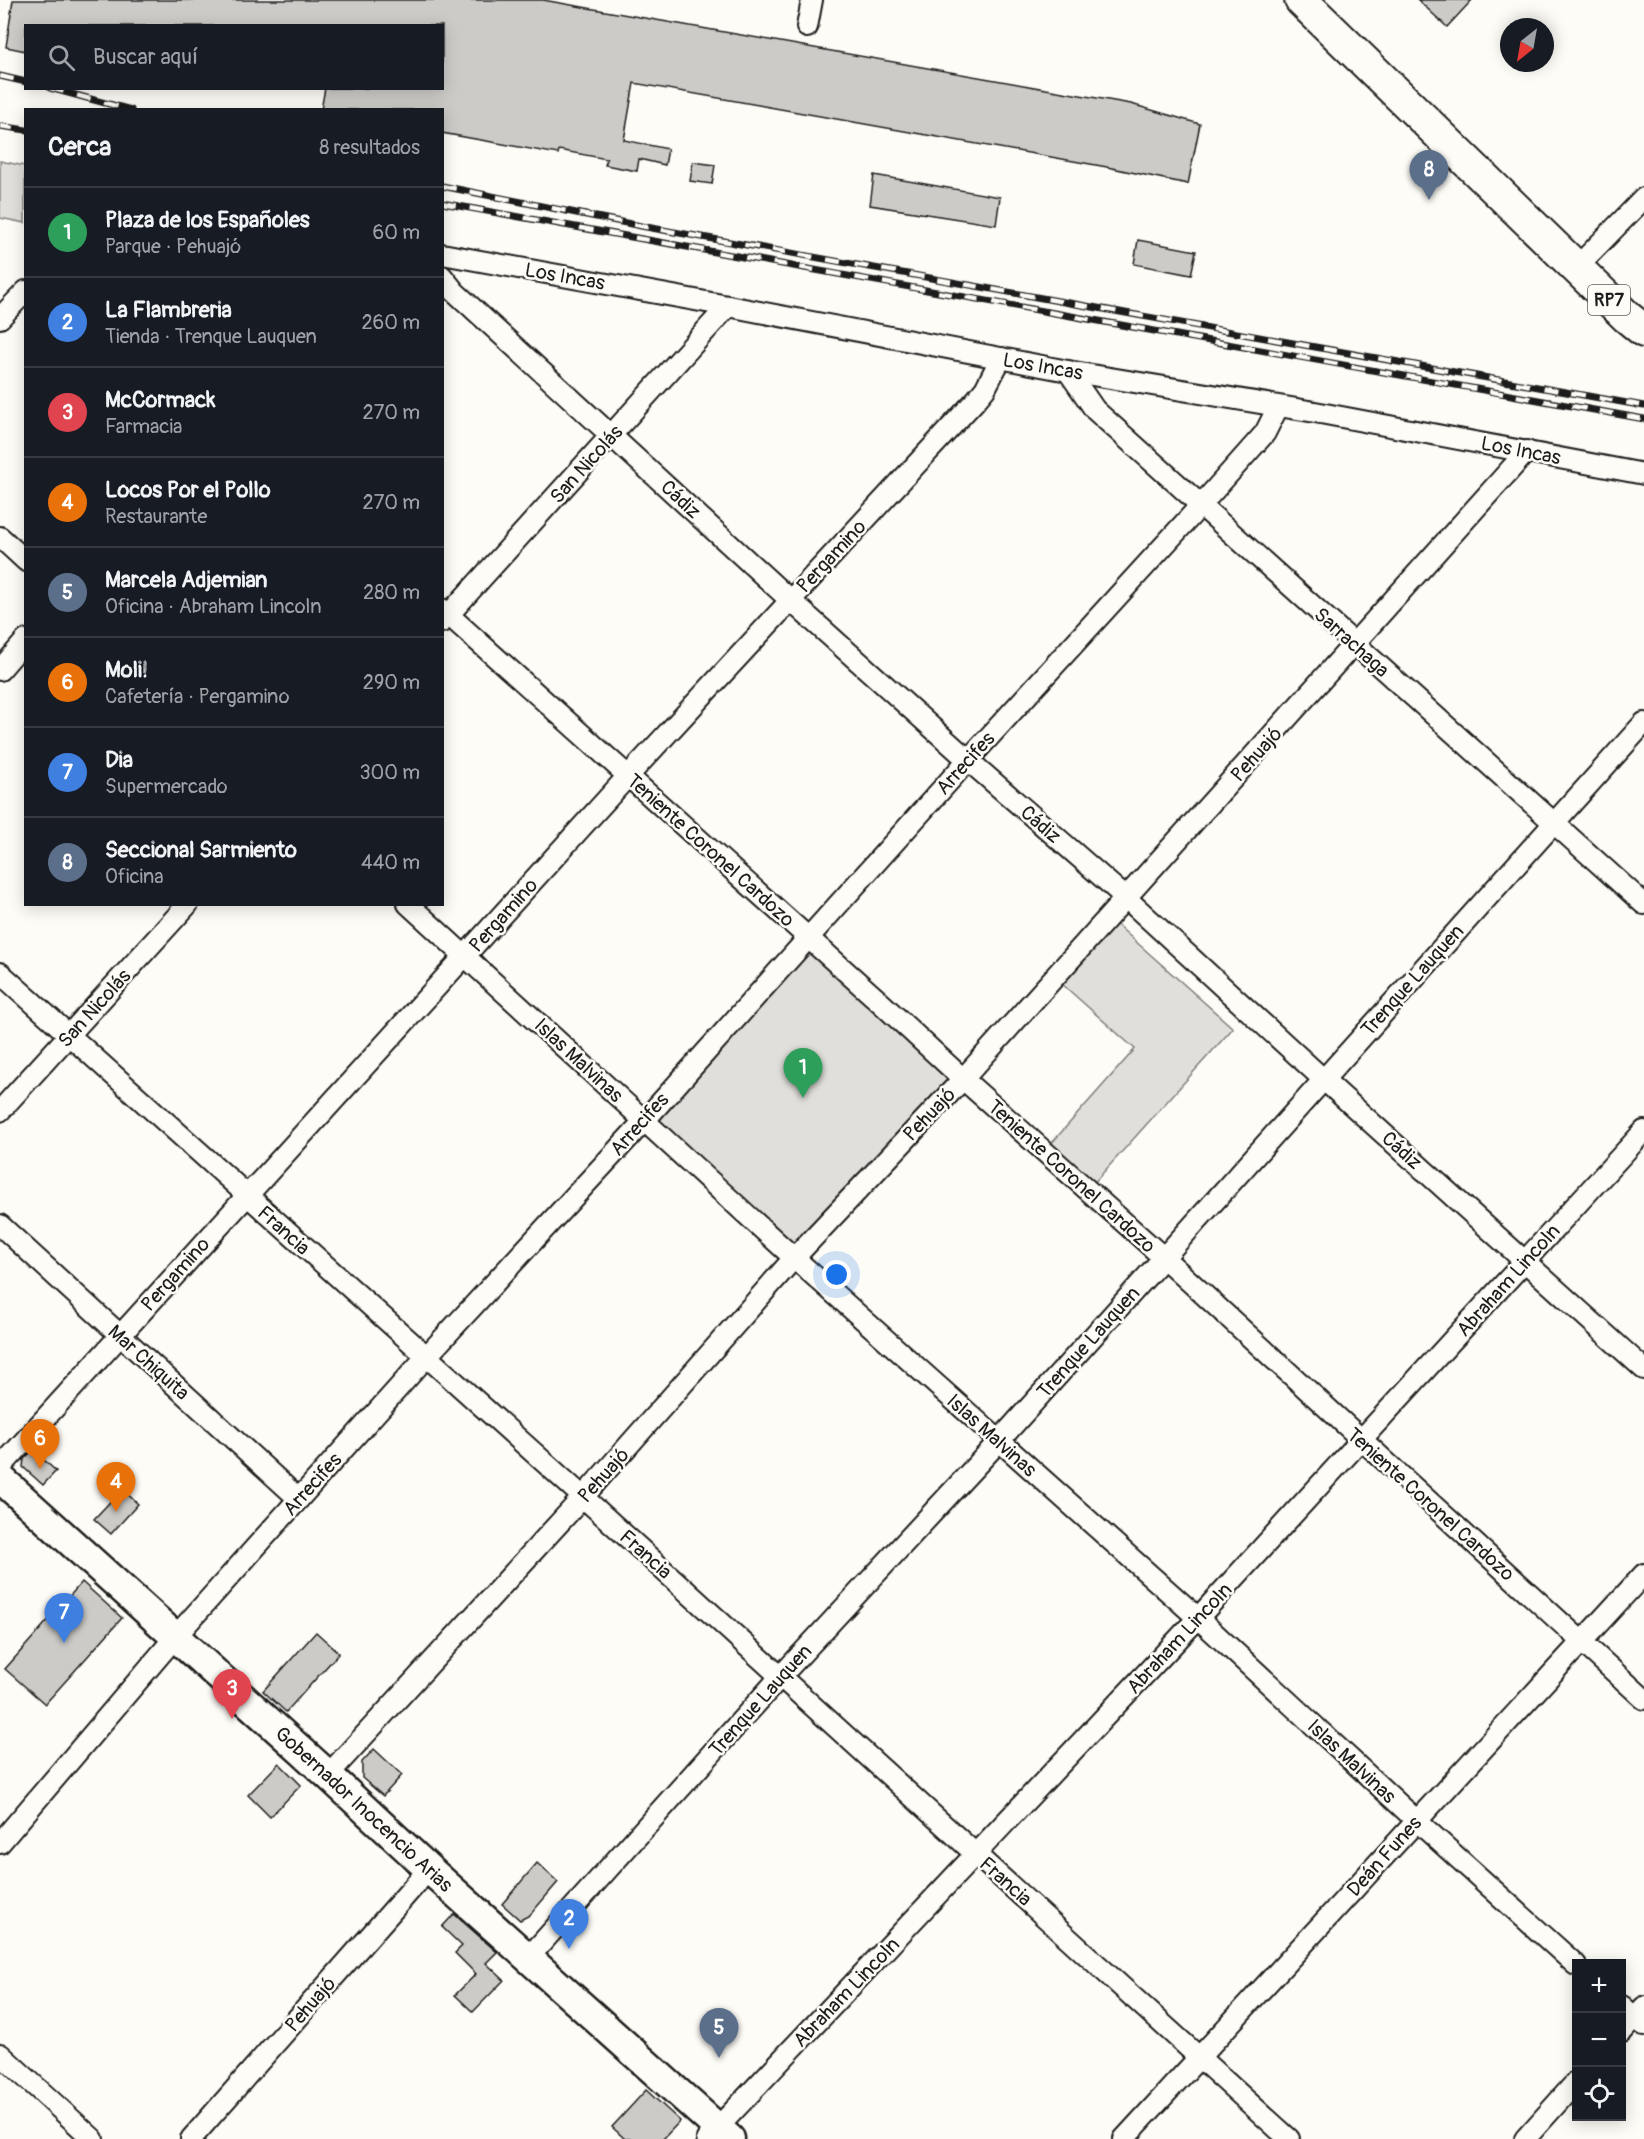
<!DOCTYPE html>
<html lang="es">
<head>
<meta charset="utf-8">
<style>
	body { margin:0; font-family:Pangolin,sans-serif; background:#20242c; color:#f1f3f6 }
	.controls { position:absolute; right:18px; bottom:18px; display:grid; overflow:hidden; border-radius:0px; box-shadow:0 3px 15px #0003 }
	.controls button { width:54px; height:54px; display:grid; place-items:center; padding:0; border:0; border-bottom:2px solid #363941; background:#171b24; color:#f1f3f6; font:30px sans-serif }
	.compass { position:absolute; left:1500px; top:18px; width:54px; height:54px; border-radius:50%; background:#171b24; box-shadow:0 3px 15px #0003; rotate:211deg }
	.you { position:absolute; left:837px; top:1275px; width:21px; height:21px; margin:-15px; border:4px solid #fff; border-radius:50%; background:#1a73e8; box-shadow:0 0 0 9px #1a73e833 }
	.badge { display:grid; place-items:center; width:39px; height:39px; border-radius:50%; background:#0f766e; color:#fff; font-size:20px; font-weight:700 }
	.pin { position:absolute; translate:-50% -50px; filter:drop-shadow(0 2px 3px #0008) }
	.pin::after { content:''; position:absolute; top:32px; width:21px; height:18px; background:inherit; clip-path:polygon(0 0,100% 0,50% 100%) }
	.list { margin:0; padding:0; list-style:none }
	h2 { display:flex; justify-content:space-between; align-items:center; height:78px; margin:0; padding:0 24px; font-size:26px }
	h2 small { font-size:20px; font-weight:400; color:#9ea1a6 }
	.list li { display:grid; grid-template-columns:39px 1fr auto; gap:18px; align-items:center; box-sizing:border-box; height:90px; padding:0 24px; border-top:2px solid #363941 }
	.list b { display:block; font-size:22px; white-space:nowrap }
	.list p { margin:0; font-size:20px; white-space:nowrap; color:#9ea1a6 }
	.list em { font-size:20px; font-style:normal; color:#9ea1a6 }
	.icon { flex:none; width:33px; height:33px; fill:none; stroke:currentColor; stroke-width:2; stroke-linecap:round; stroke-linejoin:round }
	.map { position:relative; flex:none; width:1644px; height:2139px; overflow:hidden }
	.search { position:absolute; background:#171b24; box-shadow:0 3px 15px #0003; left:24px; top:24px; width:420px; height:66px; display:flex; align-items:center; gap:15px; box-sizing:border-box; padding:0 21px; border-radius:0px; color:#9ea1a6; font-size:22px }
	.panel { position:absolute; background:#171b24; box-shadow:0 3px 15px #0003; left:24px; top:108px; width:420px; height:798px; border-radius:0px }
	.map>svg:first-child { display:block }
	.green { fill:#e0dfdb; stroke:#7e7e7c; stroke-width:1.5 }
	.building { fill:#cccbc8; stroke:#1c1c1c; stroke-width:1.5 }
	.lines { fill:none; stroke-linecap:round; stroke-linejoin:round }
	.street-casing { stroke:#1c1c1c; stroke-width:24 }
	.secondary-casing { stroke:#1c1c1c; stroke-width:33 }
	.primary-casing { stroke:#1c1c1c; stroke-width:36 }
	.street { stroke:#fdfcf7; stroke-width:20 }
	.secondary { stroke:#fdfcf7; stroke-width:28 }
	.primary { stroke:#fdfcf7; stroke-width:32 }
	.rail-casing { stroke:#1c1c1c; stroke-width:7 }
	.rail { stroke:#fdfcf7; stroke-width:4.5; stroke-dasharray:14; stroke-linecap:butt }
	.labels { text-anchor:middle; stroke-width:5; stroke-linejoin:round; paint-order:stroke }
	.shield { fill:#fdfcf7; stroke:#605f5e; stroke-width:1.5 }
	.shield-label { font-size:18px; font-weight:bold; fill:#1c1c1c }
	.street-label { font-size:20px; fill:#1c1c1c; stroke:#fdfcf7 }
</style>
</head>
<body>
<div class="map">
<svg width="1644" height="2139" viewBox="0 0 1644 2139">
	<rect width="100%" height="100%" fill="#fdfcf7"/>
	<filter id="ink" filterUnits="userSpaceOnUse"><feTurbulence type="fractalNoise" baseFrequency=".0167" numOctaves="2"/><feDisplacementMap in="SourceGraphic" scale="12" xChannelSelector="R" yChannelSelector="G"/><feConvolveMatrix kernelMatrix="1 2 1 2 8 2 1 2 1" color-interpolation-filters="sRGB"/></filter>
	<g filter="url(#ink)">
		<g class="green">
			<polygon points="0,161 25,166 25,223 0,218"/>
			<polygon points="1116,924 1233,1028 1093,1184 1050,1145 1135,1049 1062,984"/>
			<polygon points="810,950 950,1077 793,1243 659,1120"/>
		</g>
		<g class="building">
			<polygon points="13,0 543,0 1131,104 1200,124 1188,184 1107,167 634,83 624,140 668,149 665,165 639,159 637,171 605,165 607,159 559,150 558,154 442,133 442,110 321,110 325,88 442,88 442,26 26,26 26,51 6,47"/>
			<polygon points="1418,0 1472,0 1447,27"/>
			<polygon points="693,162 715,165 712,184 690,181"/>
			<polygon points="874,175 1000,197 996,225 870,205"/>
			<polygon points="1138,240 1196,251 1191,275 1134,264"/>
			<polygon points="33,1450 56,1471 43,1485 23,1467 24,1459"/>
			<polygon points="122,1489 138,1504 111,1534 94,1519"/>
			<polygon points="82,1582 122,1618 45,1704 5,1669"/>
			<polygon points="316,1632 339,1653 286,1712 263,1691"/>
			<polygon points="374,1749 402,1775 383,1796 362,1778 362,1762"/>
			<polygon points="279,1763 301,1785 270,1817 248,1795"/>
			<polygon points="537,1863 558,1882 530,1915 520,1920 502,1904"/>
			<polygon points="454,1914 497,1952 486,1963 504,1980 473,2012 455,1995 476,1974 455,1953 462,1946 442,1927"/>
			<polygon points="646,2090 680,2121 663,2139 625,2139 612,2127"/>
		</g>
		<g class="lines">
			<defs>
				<g id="street">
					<polyline points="807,27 812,0"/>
					<polyline points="442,254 728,306 1068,371 1315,412 1644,474"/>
					<polyline points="1576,268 1644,198"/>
					<polyline points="442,276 455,292 790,600 968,760 1126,898 1323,1079 1644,1369"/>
					<polyline points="0,318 26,291"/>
					<polyline points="1068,371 1095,410 1644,904"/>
					<polyline points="0,537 26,561"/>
					<polyline points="442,609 881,1003 963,1079 1164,1258 1644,1699"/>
					<polyline points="442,622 728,306"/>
					<polyline points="0,670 26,640"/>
					<polyline points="408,904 782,1247 1198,1618 1417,1821 1576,1965"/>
					<polyline points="0,973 583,1497 1289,2139"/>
					<polyline points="0,1111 188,904"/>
					<polyline points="0,1225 299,1499"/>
					<polyline points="0,1468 628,776 975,401 985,389 1001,358"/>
					<polyline points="328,1775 583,1497 794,1258 963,1079 1527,451"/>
					<polyline points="0,1843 176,1636 426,1357 644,1121 968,760 1201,505 1265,433 1278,407"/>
					<polyline points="529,1957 781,1676 999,1441 1644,723"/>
					<polyline points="1622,2006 1644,2026"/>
					<polyline points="1622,2032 1644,2007"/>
					<polyline points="0,2054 93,2139"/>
					<polyline points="191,2139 429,1869"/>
					<polyline points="707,2139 1198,1618 1644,1131"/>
					<polyline points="1124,2139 1644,1574"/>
					<polyline points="1525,2139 1576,2082"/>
				</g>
				<g id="secondary">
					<path id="s1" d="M0,1478L328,1775L429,1869L730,2139"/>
				</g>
				<polyline id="primary" points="1301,0 1627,317 1644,331"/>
			</defs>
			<use href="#street" class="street-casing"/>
			<use href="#secondary" class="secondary-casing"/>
			<use href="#primary" class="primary-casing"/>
			<use href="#street" class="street"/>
			<use href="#secondary" class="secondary"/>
			<use href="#primary" class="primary"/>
			<defs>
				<g id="rail">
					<polyline points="0,76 26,82"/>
					<polyline points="50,88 131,110"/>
					<polyline points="0,126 26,130"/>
					<polyline points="442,186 646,227 1644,406"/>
					<polyline points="442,203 1644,419"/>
				</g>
			</defs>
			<use href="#rail" class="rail-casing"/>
			<use href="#rail" class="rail"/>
		</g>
	</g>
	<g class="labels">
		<rect class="shield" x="1588" y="285" width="42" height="30" rx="4.5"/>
		<g class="shield-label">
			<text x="1609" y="306">RP7</text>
		</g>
		<g class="street-label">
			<text transform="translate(565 276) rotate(10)" y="7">Los Incas</text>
			<text transform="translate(1043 366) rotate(10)" y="7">Los Incas</text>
			<text transform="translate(1521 450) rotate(11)" y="7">Los Incas</text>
			<text transform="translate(586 464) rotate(-48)" y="7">San Nicolás</text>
			<text transform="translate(681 499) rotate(43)" y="7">Cádiz</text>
			<text transform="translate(831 556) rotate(-47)" y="7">Pergamino</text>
			<text transform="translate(1352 642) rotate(42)" y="7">Sarrachaga</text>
			<text transform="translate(1256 754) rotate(-48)" y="7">Pehuajó</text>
			<text transform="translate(965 763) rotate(-48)" y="7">Arrecifes</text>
			<text transform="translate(1041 824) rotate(41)" y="7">Cádiz</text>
			<text transform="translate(711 850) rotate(42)" y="7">Teniente Coronel Cardozo</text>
			<text transform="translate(503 915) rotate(-48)" y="7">Pergamino</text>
			<text transform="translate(1412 980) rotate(-48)" y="7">Trenque Lauquen</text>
			<text transform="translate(94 1008) rotate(-48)" y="7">San Nicolás</text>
			<text transform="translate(579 1060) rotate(43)" y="7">Islas Malvinas</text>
			<text transform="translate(929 1114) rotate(-46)" y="7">Pehuajó</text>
			<text transform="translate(639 1124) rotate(-48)" y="7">Arrecifes</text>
			<text transform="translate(1402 1150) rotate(42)" y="7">Cádiz</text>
			<text transform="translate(1072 1176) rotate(42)" y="7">Teniente Coronel Cardozo</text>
			<text transform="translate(284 1230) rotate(42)" y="7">Francia</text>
			<text transform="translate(175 1274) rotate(-48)" y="7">Pergamino</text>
			<text transform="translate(1508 1280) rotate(-48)" y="7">Abraham Lincoln</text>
			<text transform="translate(1088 1342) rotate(-48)" y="7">Trenque Lauquen</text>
			<text transform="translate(149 1362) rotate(42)" y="7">Mar Chiquita</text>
			<text transform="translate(992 1435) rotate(42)" y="7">Islas Malvinas</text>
			<text transform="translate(603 1475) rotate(-48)" y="7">Pehuajó</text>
			<text transform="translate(312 1484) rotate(-48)" y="7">Arrecifes</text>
			<text transform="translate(1431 1504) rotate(42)" y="7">Teniente Coronel Cardozo</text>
			<text transform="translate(646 1554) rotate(42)" y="7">Francia</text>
			<text transform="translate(1179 1638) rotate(-47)" y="7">Abraham Lincoln</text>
			<text transform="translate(760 1700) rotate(-48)" y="7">Trenque Lauquen</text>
			<text transform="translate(1352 1761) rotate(43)" y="7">Islas Malvinas</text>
			<text dy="7" stroke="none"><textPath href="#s1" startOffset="492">Gobernador Inocencio Arias</textPath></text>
			<text transform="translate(1384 1856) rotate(-48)" y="7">Deán Funes</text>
			<text transform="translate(1006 1881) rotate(42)" y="7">Francia</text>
			<text transform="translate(846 1992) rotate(-46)" y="7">Abraham Lincoln</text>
			<text transform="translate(310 2004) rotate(-49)" y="7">Pehuajó</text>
		</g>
	</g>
</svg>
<div class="controls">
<button>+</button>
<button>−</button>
<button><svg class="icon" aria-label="locate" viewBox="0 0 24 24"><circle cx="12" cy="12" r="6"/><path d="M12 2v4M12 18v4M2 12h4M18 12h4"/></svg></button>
</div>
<svg class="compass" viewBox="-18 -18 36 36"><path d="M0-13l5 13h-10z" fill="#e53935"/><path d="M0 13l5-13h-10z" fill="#9ea1a6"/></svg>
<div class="you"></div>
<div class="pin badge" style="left:803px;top:1098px;background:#2e9e5b">1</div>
<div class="pin badge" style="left:569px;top:1949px;background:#3f7fe0">2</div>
<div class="pin badge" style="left:232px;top:1719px;background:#e0444e">3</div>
<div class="pin badge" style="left:116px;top:1512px;background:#e8710a">4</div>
<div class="pin badge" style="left:719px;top:2058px;background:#5c6f8a">5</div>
<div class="pin badge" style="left:40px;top:1469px;background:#e8710a">6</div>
<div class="pin badge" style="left:64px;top:1643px;background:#3f7fe0">7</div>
<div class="pin badge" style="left:1429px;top:200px;background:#5c6f8a">8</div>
<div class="search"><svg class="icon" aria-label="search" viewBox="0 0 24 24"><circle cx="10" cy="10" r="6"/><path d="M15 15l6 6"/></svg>Buscar aquí</div>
<section class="panel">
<h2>Cerca<small>8 resultados</small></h2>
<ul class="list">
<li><span class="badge" style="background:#2e9e5b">1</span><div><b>Plaza de los Españoles</b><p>Parque · Pehuajó</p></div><em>60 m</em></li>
<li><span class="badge" style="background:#3f7fe0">2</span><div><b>La Flambreria</b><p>Tienda · Trenque Lauquen</p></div><em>260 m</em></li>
<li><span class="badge" style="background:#e0444e">3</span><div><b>McCormack</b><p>Farmacia</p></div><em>270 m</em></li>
<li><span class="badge" style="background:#e8710a">4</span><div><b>Locos Por el Pollo</b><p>Restaurante</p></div><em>270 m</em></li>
<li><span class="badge" style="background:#5c6f8a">5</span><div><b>Marcela Adjemian</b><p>Oficina · Abraham Lincoln</p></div><em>280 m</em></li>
<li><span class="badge" style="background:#e8710a">6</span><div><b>Moli!</b><p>Cafetería · Pergamino</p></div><em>290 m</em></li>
<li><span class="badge" style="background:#3f7fe0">7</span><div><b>Dia</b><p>Supermercado</p></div><em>300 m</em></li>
<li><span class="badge" style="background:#5c6f8a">8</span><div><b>Seccional Sarmiento</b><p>Oficina</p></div><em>440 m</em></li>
</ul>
</section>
</div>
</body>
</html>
